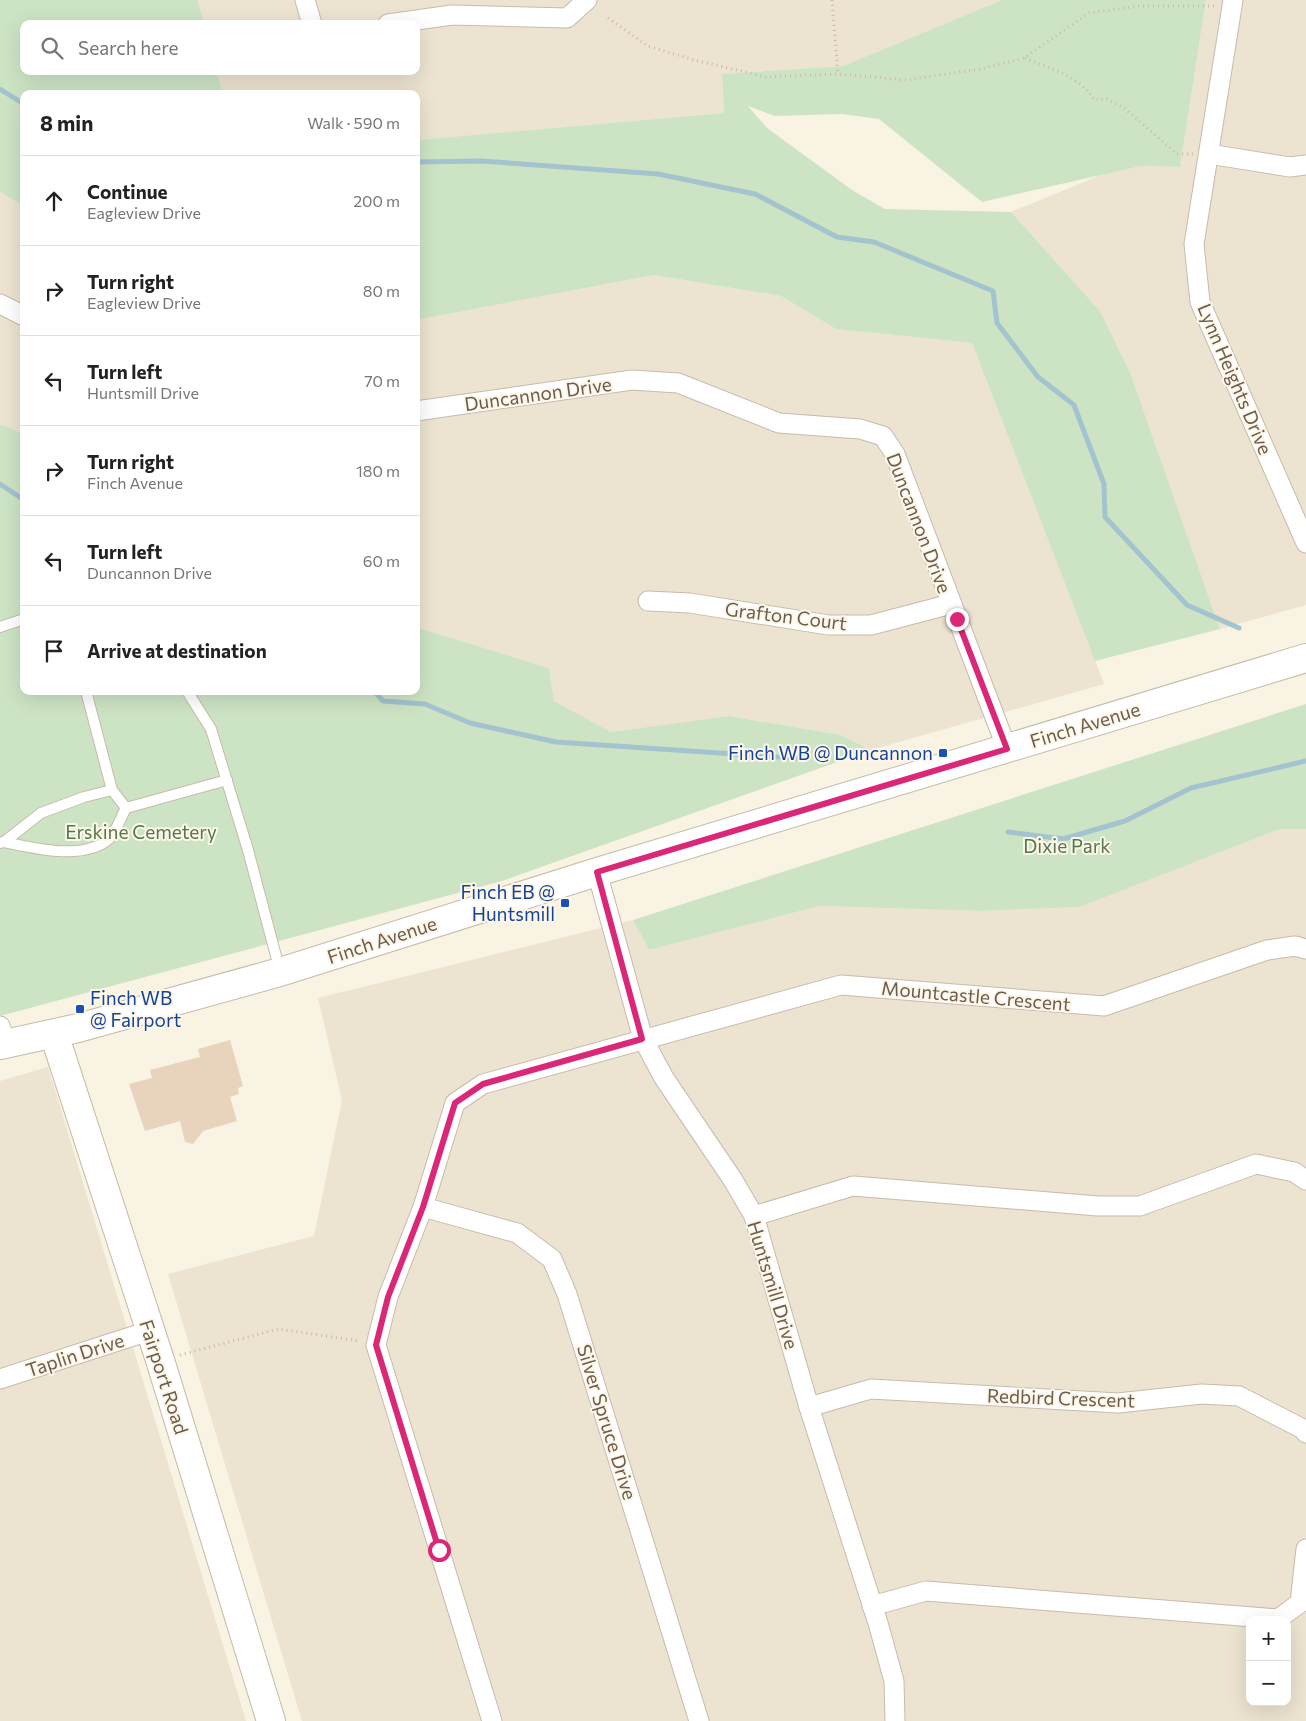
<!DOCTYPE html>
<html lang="en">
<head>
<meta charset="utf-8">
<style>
	body { margin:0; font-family:Commissioner,sans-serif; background:#f2f2f2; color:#222 }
	.controls { position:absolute; right:15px; bottom:15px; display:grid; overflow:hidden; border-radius:10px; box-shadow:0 5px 20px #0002 }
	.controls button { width:45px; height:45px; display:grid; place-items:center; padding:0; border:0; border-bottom:1px solid #e0e0e0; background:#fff; color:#222; font:25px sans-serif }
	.stop { position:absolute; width:15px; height:15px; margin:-11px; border:4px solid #db2777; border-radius:50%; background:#fff }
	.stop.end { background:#db2777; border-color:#fff; box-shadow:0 1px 5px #0008 }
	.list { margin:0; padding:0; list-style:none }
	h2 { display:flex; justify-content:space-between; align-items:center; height:65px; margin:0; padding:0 20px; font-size:21px }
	h2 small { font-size:16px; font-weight:400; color:#767676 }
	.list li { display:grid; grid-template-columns:32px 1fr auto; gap:15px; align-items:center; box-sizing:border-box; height:90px; padding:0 20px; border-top:1px solid #e0e0e0 }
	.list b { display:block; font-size:19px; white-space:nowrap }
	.list p { margin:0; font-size:16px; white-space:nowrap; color:#767676 }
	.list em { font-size:16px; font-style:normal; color:#767676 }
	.icon { flex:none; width:28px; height:28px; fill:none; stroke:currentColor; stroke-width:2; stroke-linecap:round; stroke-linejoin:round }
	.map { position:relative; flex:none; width:1306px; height:1721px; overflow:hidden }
	.search { position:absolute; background:#fff; box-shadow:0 5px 20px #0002; left:20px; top:20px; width:400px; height:55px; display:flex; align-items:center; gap:12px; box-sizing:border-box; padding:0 18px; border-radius:10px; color:#767676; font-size:19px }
	.panel { position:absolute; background:#fff; box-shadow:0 5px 20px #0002; left:20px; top:90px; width:400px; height:605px; border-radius:10px }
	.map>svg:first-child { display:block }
	.residential { fill:#ece3d1; fill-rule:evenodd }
	.green { fill:#cde4c4 }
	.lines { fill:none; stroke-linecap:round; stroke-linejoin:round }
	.stream { stroke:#a3c3cf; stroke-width:5 }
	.building { fill:#e8d3bd }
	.lane-casing { stroke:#c7bbac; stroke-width:12 }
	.street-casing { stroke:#c7bbac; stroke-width:21 }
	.secondary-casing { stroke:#c7baa7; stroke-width:30 }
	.path { stroke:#ceb9a3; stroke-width:3; stroke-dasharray:1 4; stroke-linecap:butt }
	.lane { stroke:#fff; stroke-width:10 }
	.street { stroke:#fff; stroke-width:19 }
	.secondary { stroke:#fff; stroke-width:28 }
	.route { stroke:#db2777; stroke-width:6 }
	.transit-dot { fill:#1a4fb4; stroke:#fcf7e9; stroke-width:2 }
	.labels { text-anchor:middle; stroke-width:4; stroke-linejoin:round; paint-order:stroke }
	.street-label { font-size:19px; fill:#6d5c4d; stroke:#fcf7e9 }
	.transit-label { font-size:19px; fill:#164399; stroke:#fcf7e9; text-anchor:end }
	.park-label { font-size:19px; fill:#52774a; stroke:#fcf7e9 }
</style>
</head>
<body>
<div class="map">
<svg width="1306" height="1721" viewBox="0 0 1306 1721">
	<rect width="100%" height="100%" fill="#f8f3e3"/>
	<g class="residential">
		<polygon points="198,0 1002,0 843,66 722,74 724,113 416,140 416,94 223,94 217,71 416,71 416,24 204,24"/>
		<polygon points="1206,0 1306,0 1306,605 1220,629 1130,372 1100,311 1011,212 1103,174 1141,166 1180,167"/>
		<polygon points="0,192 24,206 24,434 0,424"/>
		<polygon points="654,275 781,296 836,329 972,343 1104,684 871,750 841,735 730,716 611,732 554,701 549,668 419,628 419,588 416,586 416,320"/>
		<path d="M1280,829H1306V1721H302L168,1274L314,1236L342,1100L318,998L633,920L649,950L820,906L980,911L1080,907ZM1250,1620H1287V1702H1250Z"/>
		<polygon points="48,1067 246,1721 0,1721 0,1081"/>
	</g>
	<g class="green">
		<polygon points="0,0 198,0 204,24 24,24 24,71 217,71 223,94 24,94 24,206 0,192"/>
		<polygon points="1002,0 1206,0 1180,167 1141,166 982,202 879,119 842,114 775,116 748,106 767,128 852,190 885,209 1011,212 1100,311 1130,372 1220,629 1095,661 972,343 836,329 781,296 654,275 416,320 416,140 724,113 722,74 843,66"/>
		<polygon points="0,424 24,434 24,691 416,691 416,586 419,587 419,628 549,668 554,701 611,732 729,716 841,735 871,750 502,881 0,1016"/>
		<polygon points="1306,704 1306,829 1280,829 1080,907 980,911 820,906 649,950 633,920"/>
	</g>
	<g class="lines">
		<g class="stream">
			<polyline points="0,89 24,104"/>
			<polyline points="416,162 482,161 658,174 755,194 837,237 874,242 993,291 997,323 1038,377 1074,405 1104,484 1105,517 1187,605 1239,628"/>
			<polyline points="0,484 24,500"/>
			<polyline points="374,691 383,701 425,704 470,723 556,742 807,759"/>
			<polyline points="1008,832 1063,839 1125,821 1191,788 1306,761"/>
		</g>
	</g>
	<polygon class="building" points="230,1040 243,1086 238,1088 239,1094 230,1097 237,1121 203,1131 193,1144 185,1142 180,1121 145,1131 129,1084 152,1078 150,1070 200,1057 198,1049"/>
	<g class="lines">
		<defs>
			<g id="lane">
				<polyline points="0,627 24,619"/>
				<polyline points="187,691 211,729 248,850 280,971"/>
				<polyline points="112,790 126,808"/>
				<polyline points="4,842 41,813 84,797 112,790 86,691"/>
				<path d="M0,843L4,842C34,848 83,861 109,839C116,832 121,817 126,808L227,780"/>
			</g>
			<g id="street">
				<polyline points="305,0 312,24"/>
				<polyline points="1233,0 1194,244 1200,302 1306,543"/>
				<polyline points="388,24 452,15 567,18 587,0"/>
				<polyline points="1209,154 1290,167 1306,165"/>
				<polyline points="0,304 24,316"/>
				<polyline points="416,411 632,380 678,383 779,423 860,429 883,436 895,454 1007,749"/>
				<polyline points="648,601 690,603 828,625 871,625 951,604"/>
				<polyline points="597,872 643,1039 664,1078 733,1180 754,1216 809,1407 878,1623 894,1681 895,1721"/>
				<polyline points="0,1026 6,1043"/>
				<polyline points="423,1207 517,1233 552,1259 567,1294 699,1721"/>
				<polyline points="754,1216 853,1186 1098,1206 1140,1206 1256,1164 1294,1172 1306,1180"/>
				<polyline points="0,1379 149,1331"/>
				<polyline points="809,1407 871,1389 1118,1403 1202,1394 1239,1396 1303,1429 1306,1433"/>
				<polyline points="872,1606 926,1591 1278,1619 1300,1603 1306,1549"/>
				<polyline points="492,1721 376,1345 388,1297 423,1207 455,1103 483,1084 841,985 1104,1006 1267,950 1295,946 1306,949"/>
			</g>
			<g id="secondary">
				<polyline points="54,1034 160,1360 271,1721"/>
				<polyline points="0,1045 78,1028 280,972 597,872 1306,658"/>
			</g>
		</defs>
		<use href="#lane" class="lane-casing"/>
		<use href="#street" class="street-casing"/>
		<use href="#secondary" class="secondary-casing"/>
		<g class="path">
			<polyline points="832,0 838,74"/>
			<polyline points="608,18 648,46 694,60 766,77 838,74 906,80 981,69 1024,58 1089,13 1139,6 1215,6"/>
			<path d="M1025,58C1048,68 1082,77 1094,100L1107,99L1124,108L1177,154H1193"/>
			<polyline points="180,1355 278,1329 360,1341"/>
		</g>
		<use href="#lane" class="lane"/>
		<use href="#street" class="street"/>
		<use href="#secondary" class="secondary"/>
	</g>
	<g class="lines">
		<polyline class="route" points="439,1550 376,1345 388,1297 423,1207 455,1103 483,1084 642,1039 597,872 1007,749 957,619"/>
	</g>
	<g class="transit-dot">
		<rect x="938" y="748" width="10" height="10" rx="2.5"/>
		<rect x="560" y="898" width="10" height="10" rx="2.5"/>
		<rect x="75" y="1004" width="10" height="10" rx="2.5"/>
	</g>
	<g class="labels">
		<g class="street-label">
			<text transform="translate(1235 379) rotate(67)" y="7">Lynn Heights Drive</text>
			<text transform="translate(538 394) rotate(-8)" y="7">Duncannon Drive</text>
			<text transform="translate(919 523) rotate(69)" y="7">Duncannon Drive</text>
			<text transform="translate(786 616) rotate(7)" y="7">Grafton Court</text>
			<text transform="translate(1085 725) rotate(-17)" y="7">Finch Avenue</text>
			<text transform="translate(382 940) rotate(-18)" y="7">Finch Avenue</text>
			<text transform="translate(976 996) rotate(5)" y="7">Mountcastle Crescent</text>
			<text transform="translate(773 1285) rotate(73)" y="7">Huntsmill Drive</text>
			<text transform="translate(75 1355) rotate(-18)" y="7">Taplin Drive</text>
			<text transform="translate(164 1377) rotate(72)" y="7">Fairport Road</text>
			<text transform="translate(1061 1398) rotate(2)" y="7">Redbird Crescent</text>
			<text transform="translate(607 1422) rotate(73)" y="7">Silver Spruce Drive</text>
		</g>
		<g class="transit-label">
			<text x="933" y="760">Finch WB @ Duncannon</text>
			<text x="555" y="899">Finch EB @<tspan x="555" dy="22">Huntsmill</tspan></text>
			<text x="90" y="1005" text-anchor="start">Finch WB<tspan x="90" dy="22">@ Fairport</tspan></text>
		</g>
		<g class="park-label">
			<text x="141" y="839">Erskine Cemetery</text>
			<text x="1067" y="853">Dixie Park</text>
		</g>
	</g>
</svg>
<div class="controls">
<button>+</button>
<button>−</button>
</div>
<div class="stop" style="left:439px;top:1550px"></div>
<div class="stop end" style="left:957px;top:619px"></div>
<div class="search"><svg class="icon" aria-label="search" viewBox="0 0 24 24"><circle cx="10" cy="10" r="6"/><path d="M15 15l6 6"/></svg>Search here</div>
<section class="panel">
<h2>8 min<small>Walk · 590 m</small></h2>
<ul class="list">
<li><svg class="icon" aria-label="ahead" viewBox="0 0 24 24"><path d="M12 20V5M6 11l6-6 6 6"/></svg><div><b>Continue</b><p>Eagleview Drive</p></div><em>200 m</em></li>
<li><svg class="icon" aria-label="right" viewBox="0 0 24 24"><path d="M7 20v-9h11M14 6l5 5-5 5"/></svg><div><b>Turn right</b><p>Eagleview Drive</p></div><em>80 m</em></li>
<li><svg class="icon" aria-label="left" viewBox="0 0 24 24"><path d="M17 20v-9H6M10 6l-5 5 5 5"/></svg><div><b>Turn left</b><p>Huntsmill Drive</p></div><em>70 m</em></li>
<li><svg class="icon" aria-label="right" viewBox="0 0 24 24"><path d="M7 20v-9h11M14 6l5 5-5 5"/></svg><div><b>Turn right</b><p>Finch Avenue</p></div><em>180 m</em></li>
<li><svg class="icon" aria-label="left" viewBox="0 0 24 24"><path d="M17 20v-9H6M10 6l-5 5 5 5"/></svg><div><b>Turn left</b><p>Duncannon Drive</p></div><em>60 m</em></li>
<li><svg class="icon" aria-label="arrive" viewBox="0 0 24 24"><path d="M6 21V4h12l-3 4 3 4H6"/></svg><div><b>Arrive at destination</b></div></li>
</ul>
</section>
</div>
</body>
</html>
